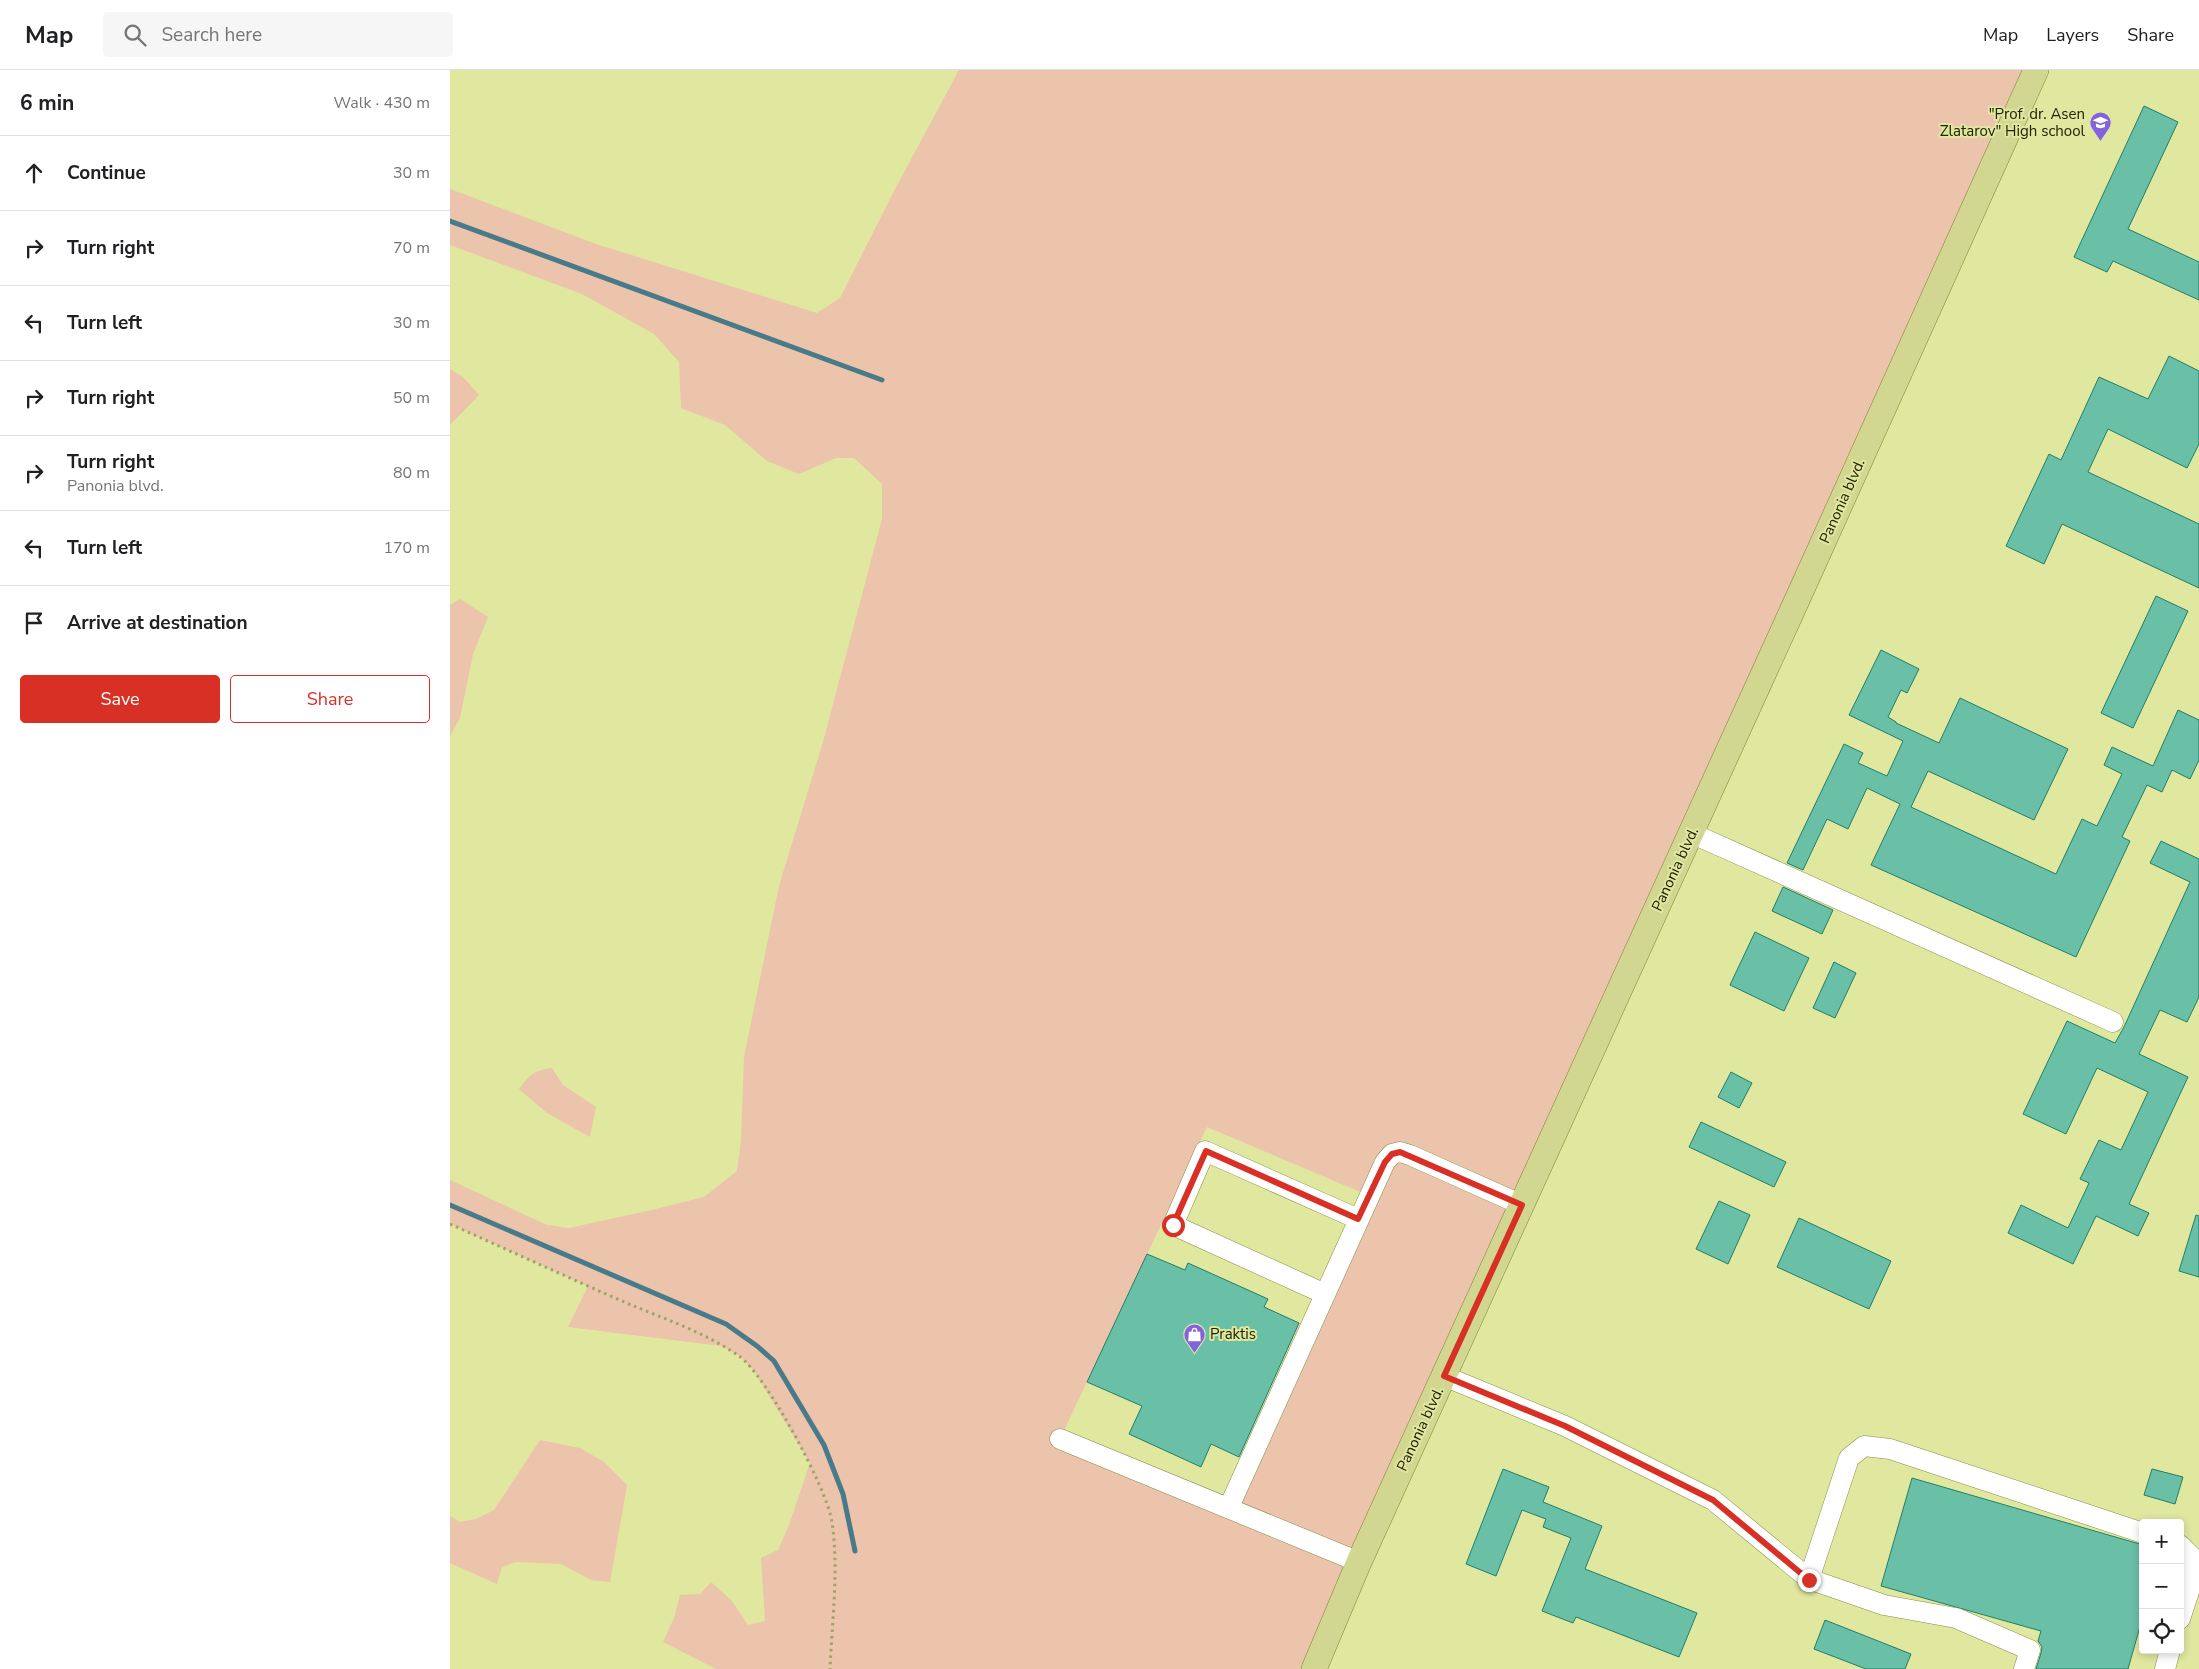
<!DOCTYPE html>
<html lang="en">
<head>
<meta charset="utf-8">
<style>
	body { margin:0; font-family:"Nunito Sans",sans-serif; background:#f6f6f6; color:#202124 }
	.controls { position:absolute; right:15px; bottom:15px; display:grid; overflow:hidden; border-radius:5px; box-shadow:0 2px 8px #0003 }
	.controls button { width:45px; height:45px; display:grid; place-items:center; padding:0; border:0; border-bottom:1px solid #e0e0e0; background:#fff; color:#202124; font:25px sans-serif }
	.stop { position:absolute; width:15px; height:15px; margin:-11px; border:4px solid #d93025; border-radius:50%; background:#fff }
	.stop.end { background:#d93025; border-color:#fff; box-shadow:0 1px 5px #0008 }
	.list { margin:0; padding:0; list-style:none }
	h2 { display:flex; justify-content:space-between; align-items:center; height:65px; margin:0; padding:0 20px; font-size:21px }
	h2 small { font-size:16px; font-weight:400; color:#757577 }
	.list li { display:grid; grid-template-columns:32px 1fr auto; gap:15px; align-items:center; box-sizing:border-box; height:75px; padding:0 20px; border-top:1px solid #e0e0e0 }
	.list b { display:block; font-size:19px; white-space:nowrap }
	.list p { margin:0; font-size:16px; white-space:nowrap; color:#757577 }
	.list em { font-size:16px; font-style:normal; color:#757577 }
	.actions { display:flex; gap:10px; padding:15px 20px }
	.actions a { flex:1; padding:11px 0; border:1px solid #d93025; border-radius:5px; text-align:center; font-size:18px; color:#d93025 }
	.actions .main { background:#d93025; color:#fff }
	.icon { flex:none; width:28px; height:28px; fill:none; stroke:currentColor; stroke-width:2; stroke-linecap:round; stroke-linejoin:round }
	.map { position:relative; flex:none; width:1749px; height:1599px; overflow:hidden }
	header { display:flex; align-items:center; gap:30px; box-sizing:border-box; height:70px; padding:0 25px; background:#fff; border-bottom:1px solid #e0e0e0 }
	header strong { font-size:24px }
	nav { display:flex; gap:28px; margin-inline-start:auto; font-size:18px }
	.search { width:350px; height:45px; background:#f6f6f6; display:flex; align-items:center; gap:12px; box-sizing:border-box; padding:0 18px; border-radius:5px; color:#757577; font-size:19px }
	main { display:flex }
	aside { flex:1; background:#fff }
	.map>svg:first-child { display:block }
	.green { fill:#ecc3ab; fill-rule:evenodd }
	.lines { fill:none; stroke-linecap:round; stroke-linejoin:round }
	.stream { stroke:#497a8a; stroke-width:5 }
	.building { fill:#6ac0a7; stroke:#217e68 }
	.minor-casing { stroke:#888e49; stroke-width:21 }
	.major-casing { stroke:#80852f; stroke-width:26 }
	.path { stroke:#9ea36a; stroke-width:3; stroke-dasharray:2.5 4; stroke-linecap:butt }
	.minor { stroke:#fff; stroke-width:20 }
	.major { stroke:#d1d690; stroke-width:25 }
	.route { stroke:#d93025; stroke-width:6 }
	.labels { text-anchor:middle; stroke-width:4; stroke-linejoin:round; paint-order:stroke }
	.poi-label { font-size:15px; fill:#202205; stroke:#e0e79f; text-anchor:end }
	.street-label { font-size:15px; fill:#202205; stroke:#e0e79f }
</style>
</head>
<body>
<header>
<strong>Map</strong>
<div class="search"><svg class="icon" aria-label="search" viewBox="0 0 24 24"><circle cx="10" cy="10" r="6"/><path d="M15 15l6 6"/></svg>Search here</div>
<nav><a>Map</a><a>Layers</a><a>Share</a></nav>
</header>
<main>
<aside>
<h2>6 min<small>Walk · 430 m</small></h2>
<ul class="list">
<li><svg class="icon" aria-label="ahead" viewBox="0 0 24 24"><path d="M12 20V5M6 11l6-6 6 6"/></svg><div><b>Continue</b></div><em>30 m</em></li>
<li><svg class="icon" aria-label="right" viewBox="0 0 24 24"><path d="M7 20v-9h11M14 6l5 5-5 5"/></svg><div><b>Turn right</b></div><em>70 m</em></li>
<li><svg class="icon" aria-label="left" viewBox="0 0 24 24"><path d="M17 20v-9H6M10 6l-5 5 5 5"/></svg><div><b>Turn left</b></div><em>30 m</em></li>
<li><svg class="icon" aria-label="right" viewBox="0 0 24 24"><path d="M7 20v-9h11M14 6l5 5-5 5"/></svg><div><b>Turn right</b></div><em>50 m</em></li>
<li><svg class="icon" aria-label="right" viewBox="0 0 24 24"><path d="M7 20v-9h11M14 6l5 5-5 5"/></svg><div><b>Turn right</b><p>Panonia blvd.</p></div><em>80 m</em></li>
<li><svg class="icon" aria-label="left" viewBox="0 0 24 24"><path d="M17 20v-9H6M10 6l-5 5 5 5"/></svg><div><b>Turn left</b></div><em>170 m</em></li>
<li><svg class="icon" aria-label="arrive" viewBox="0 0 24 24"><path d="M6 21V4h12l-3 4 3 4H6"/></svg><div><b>Arrive at destination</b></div></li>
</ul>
<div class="actions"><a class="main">Save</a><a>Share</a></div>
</aside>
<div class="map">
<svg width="1749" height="1599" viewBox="0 0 1749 1599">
	<rect width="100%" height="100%" fill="#e0e79f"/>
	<g class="green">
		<path d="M509,0H1586L864,1599H266L213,1572L224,1548L230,1525L250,1524L261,1512L282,1531L298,1555L315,1551L311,1488L328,1480L339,1455L360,1393L304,1301L290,1286L271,1276L118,1257L138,1216L0,1154V1110L97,1155L119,1158L202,1140L254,1127L287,1101L291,1071L294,987L329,816L373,672L432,449V414L404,388H386L349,404L317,391L275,355L231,338L229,292L204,264L132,224L0,175V119L146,174L367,243L390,228L444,121ZM757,1057L920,1126L779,1437L610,1369Z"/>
		<polygon points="0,299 13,307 29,325 0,355"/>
		<polygon points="10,529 38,547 23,584 10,648 0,666 0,535"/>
		<path d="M102,998L113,1015L146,1037L140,1067L97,1043L69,1019C79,1005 85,1000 102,998Z"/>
		<polygon points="90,1370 130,1378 154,1392 177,1415 160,1512 141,1510 111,1494 66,1492 52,1497 47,1514 0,1493 0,1446 10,1452 26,1449 44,1440"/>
	</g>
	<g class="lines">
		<g class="stream">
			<polyline points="0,151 432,310"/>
			<polyline points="0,1135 276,1254 307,1276 324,1291 374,1375 393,1424 405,1481"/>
		</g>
	</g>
	<g class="building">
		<polygon points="1694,36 1728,52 1678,159 1749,192 1749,230 1663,191 1657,202 1624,187"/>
		<polygon points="1719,286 1749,301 1749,374 1737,398 1658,359 1638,402 1749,454 1749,518 1612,454 1594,494 1556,476 1599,384 1611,390 1649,307 1698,329"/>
		<polygon points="1706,526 1738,541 1683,658 1651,643"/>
		<polygon points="1431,580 1469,599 1457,623 1451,620 1438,647 1446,652 1446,653 1489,673 1510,628 1618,679 1584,750 1478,701 1461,737 1606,804 1632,749 1647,756 1672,704 1654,695 1662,677 1703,696 1728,640 1749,650 1749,690 1740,709 1722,700 1712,722 1697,715 1672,767 1680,771 1626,887 1421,795 1450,734 1417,718 1398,759 1377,749 1353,800 1337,793 1394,674 1413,683 1408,693 1437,706 1453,671 1399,645"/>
		<polygon points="1711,771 1749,789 1749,927 1737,952 1710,940 1689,984 1738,1007 1679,1134 1699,1143 1688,1166 1646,1146 1623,1194 1558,1163 1571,1135 1618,1158 1639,1113 1630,1109 1649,1070 1671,1080 1698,1022 1647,998 1616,1064 1573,1044 1617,951 1665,973 1674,957 1740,812 1700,793"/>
		<polygon points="1333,817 1383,840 1372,864 1322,841"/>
		<polygon points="1305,862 1359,888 1334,941 1280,915"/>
		<polygon points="1384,892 1406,903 1385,948 1363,938"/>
		<polygon points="1281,1002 1302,1013 1289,1038 1268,1027"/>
		<polygon points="1251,1052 1336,1092 1324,1117 1239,1077"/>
		<polygon points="1269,1131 1300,1145 1278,1194 1246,1179"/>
		<polygon points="1746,1145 1749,1146 1749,1207 1729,1201"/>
		<polygon points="1349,1148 1441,1191 1419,1239 1327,1197"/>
		<polygon points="697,1184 735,1200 738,1193 818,1229 814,1237 849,1253 789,1387 761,1374 751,1397 679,1364 692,1336 637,1312"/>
		<polygon points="1053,1399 1099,1417 1093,1432 1152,1456 1135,1499 1247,1543 1229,1587 1126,1547 1123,1553 1092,1541 1121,1468 1093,1457 1096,1449 1072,1440 1046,1506 1016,1494"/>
		<polygon points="1702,1399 1733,1407 1725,1434 1694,1425"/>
		<polygon points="1462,1408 1693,1475 1693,1546 1678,1599 1586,1599 1591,1583 1592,1577 1588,1571 1591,1561 1431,1516"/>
		<polygon points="1375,1550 1461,1584 1455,1599 1416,1599 1364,1579"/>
	</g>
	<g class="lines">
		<defs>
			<g id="minor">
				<polyline points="1241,763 1663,952"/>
				<polyline points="875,1224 723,1155 755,1081 908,1149"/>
				<polyline points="994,1306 1115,1356 1263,1430 1359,1509 1434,1535 1506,1548 1580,1580 1574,1599"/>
				<polyline points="610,1369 909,1492"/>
				<polyline points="779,1437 935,1092 942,1084 950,1082 960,1085 1072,1135"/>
				<polyline points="1730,1475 1743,1488 1744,1506 1730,1549"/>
				<polyline points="1359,1509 1399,1388 1414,1376 1440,1379 1693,1463"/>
				<polyline points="1715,1599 1720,1580"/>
			</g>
			<polyline id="major" points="864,1599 909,1492 1352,519 1586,0"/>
		</defs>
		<use href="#minor" class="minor-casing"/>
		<use href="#major" class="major-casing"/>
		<path class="path" d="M0,1154C60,1181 119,1208 179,1234C215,1249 256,1263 289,1286C316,1305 377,1418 382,1452C389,1500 382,1551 380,1599"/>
		<use href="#minor" class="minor"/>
		<use href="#major" class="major"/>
	</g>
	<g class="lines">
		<polyline class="route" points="723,1155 756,1081 908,1149 935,1092 942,1084 950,1082 1072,1135 994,1306 1115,1356 1263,1430 1359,1510"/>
	</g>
	<defs>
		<symbol id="school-pin" viewBox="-11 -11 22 30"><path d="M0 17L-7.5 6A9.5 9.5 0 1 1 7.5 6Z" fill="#8462dd" stroke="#e0e79f"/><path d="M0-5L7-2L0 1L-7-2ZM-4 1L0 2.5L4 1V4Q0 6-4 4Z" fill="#fff"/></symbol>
		<symbol id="shop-pin" viewBox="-11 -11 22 30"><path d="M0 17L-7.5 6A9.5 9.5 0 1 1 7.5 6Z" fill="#8462dd" stroke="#e0e79f"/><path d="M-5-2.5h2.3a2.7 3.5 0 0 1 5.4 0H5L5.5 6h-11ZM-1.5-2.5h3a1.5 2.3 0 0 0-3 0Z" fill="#fff"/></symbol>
	</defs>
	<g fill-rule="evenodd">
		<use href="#school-pin" x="1638" y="40" width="25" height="34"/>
		<use href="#shop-pin" x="732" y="1252" width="25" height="34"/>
	</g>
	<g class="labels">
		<g class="poi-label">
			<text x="1635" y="49">"Prof. dr. Asen<tspan x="1635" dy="17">Zlatarov" High school</tspan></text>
			<text x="760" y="1269" text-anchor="start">Praktis</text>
		</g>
		<g class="street-label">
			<text transform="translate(1392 431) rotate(-66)" y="5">Panonia blvd.</text>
			<text transform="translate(1225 799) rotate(-65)" y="5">Panonia blvd.</text>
			<text transform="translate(970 1359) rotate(-65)" y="5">Panonia blvd.</text>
		</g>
	</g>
</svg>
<div class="controls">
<button>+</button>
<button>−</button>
<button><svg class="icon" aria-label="locate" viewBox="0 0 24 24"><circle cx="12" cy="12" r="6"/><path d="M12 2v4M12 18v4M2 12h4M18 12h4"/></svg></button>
</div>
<div class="stop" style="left:723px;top:1155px"></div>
<div class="stop end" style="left:1359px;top:1510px"></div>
</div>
</main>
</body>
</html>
